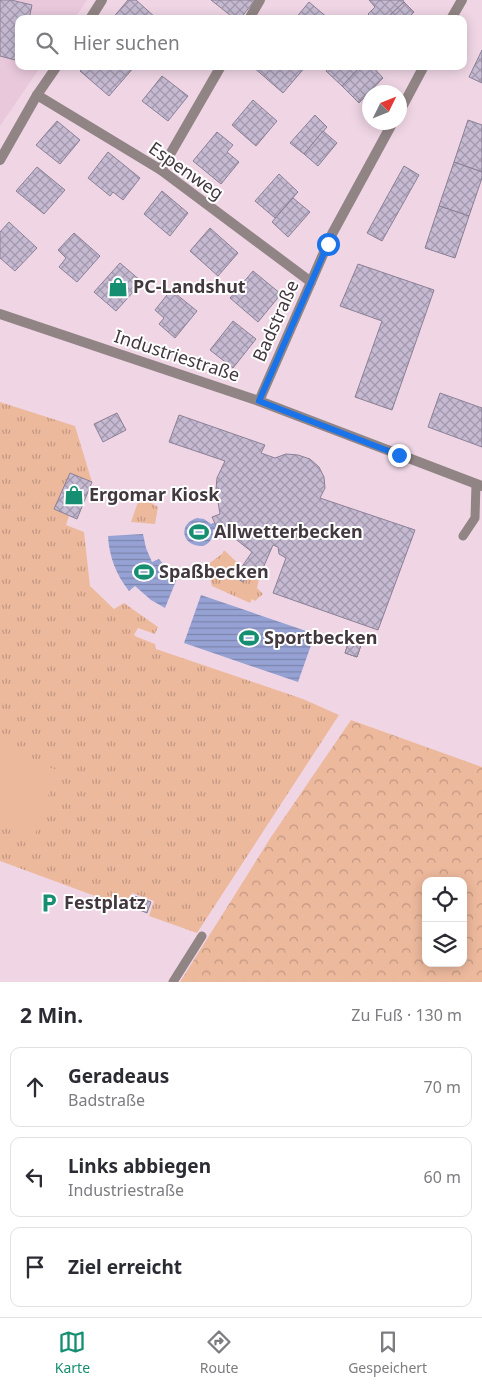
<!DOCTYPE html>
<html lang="de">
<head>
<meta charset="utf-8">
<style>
	body { margin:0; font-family:"Noto Sans",sans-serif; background:#f2f2f3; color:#2b2b33 }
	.controls { position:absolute; right:15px; bottom:15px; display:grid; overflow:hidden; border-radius:10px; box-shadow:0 2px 12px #0003 }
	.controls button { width:45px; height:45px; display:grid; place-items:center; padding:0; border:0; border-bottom:1px solid #e1e1e2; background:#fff; color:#2b2b33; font:25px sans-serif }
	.compass { position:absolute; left:362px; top:85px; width:45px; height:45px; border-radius:50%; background:#fff; box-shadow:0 2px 12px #0003; rotate:47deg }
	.stop { position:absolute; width:15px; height:15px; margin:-11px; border:4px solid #1a73e8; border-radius:50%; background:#fff }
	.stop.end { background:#1a73e8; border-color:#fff; box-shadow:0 1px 5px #0008 }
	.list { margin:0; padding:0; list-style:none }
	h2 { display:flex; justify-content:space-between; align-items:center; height:65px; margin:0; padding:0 20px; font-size:21px }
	h2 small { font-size:16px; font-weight:400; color:#7c7c81 }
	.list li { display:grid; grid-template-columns:32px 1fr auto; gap:15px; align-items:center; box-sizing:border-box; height:80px; margin:0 10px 10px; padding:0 10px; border:1px solid #e1e1e2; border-radius:10px }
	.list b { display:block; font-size:19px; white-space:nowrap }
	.list p { margin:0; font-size:16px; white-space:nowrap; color:#7c7c81 }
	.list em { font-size:16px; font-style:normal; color:#7c7c81 }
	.icon { flex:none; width:28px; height:28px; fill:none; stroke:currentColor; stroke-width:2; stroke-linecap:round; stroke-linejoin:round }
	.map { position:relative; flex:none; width:482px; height:982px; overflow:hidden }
	.search { position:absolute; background:#fff; box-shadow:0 2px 12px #0003; left:15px; right:15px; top:15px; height:55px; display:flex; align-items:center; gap:12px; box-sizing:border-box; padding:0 18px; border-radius:10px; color:#7c7c81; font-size:19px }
	.sheet { height:335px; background:#fff }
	nav { display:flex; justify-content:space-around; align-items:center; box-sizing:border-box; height:70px; border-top:1px solid #e1e1e2; background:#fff; font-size:14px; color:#7c7c81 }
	nav a { display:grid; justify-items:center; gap:2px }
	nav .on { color:#158e72 }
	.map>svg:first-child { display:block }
	.built { fill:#e9c8dc }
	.grass { fill:url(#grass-tufts) }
	.park { fill:url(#park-crowns); fill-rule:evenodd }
	.garden { fill:#edb99d }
	.water { fill:url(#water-rules) }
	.building { fill:url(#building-cross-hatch); stroke:#8b8096 }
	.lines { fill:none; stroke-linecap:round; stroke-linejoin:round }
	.service { stroke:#918485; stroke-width:9 }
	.minor { stroke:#918485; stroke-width:10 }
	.tertiary { stroke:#918485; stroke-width:10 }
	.route { stroke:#1a73e8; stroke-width:6 }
	.labels { text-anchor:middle; stroke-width:4; stroke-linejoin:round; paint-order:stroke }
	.street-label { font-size:18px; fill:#42383e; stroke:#fff }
	.poi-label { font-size:18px; font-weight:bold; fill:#42383e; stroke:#fff; text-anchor:start }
</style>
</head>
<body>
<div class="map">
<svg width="482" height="982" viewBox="0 0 482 982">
	<defs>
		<pattern id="grass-tufts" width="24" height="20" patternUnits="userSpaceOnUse" patternTransform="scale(1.25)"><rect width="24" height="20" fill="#edb99d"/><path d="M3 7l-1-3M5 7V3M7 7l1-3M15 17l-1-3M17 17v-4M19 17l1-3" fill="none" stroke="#c29781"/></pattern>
		<pattern id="park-crowns" width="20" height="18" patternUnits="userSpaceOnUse" patternTransform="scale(1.25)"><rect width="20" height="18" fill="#edb99d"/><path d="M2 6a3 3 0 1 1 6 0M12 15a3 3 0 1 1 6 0" fill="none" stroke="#c29781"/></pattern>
		<pattern id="water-rules" width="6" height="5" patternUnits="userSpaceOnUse" patternTransform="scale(1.25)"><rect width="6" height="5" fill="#96a2d4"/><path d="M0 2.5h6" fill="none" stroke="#7c85ad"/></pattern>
		<pattern id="building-cross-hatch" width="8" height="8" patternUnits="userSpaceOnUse" patternTransform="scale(1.25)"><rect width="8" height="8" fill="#c5bad2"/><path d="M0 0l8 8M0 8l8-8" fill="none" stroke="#a298ac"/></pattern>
	</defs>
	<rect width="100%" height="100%" fill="#f0d6e5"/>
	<polygon class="built" points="0,0 87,0 74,19 19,19 19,66 41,66 0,126"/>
	<g class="grass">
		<polygon points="0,402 75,426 92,482 70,473 54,509 69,516 66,525 84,532 90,586 114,609 124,603 158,627 155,634 138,628 134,635 137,637 155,644 156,649 303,699 339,715 197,933 149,916 154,901 132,893 125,907 0,861"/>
		<polygon points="140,496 158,507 155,524 131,522"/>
		<polygon points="224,550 242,567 235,577 246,573 247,570 260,575 257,588 263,594 255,601 252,599 250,603 212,586 207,565 222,554"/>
	</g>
	<path class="park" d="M351,720L482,767V982H180L271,837ZM426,881H463V963H426Z"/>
	<polygon class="garden" points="0,751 57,770 34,838 0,826"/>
	<g class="water">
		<path d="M197,518L204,519L211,524L222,519L225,524L213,530C213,537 211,543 203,546C182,547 177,524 197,518Z"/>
		<path d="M143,534L146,548L152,562L159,559L164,565L178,576L165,608L151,600L135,586L129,591C116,575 109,556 108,536Z"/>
		<polygon points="201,595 315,634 298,682 184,643"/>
	</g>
	<g class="building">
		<polygon points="0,0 11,0 32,5 29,19 19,19 19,61 0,56"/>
		<polygon points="128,0 136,0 156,18 112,19"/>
		<polygon points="211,0 255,0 240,19 235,19"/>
		<polygon points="369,0 403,0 404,2 386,19 373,19 368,14 375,7"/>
		<polygon points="309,2 329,19 295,19"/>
		<polygon points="404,2 414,12 410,16 413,19 386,19"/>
		<polygon points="482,50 482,83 469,77"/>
		<polygon points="84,66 135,66 109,96 80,71"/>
		<polygon points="252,66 306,66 283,93"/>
		<polygon points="330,66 361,66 342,86 326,71"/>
		<polygon points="361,66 372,66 383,78 359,103 342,86"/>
		<polygon points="162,76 188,96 168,121 142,101"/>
		<polygon points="253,100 277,121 256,146 232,125"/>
		<polygon points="315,115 327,127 304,154 290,143"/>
		<polygon points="468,120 482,125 482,172 454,162"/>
		<polygon points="57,121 80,140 60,164 36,145"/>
		<polygon points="323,131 337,143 318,166 304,154"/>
		<polygon points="217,132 233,145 227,152 239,162 221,184 193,161"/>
		<polygon points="108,152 140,178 123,200 113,192 110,196 88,178"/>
		<polygon points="454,162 482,172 482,178 469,216 439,206"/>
		<polygon points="404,166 419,175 382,241 367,233"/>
		<polygon points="37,167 65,190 44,214 16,191"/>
		<polygon points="279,174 298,192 275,218 255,201"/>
		<polygon points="162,191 188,213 170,236 144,214"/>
		<polygon points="293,198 310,212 288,237 272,222"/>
		<polygon points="439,206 469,216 455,258 425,248"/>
		<polygon points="9,222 37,248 15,271 0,258 0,232"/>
		<polygon points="210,228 238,253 218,276 190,251"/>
		<polygon points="74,233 100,256 77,282 59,267 66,258 58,250"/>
		<polygon points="120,263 142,282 116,311 94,292"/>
		<polygon points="358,264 434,290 392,410 355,397 382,321 340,306"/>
		<polygon points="253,271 281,294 258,322 230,298"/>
		<polygon points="171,290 197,311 175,338 159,324 164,318 155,310"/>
		<polygon points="233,321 256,339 233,368 210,350"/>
		<polygon points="440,393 482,408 482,447 428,427"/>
		<polygon points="117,413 126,430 103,442 94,424"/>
		<polygon points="179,415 265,445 261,453 275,458 286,454 298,455 310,459 319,467 324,477 325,488 320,498 415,530 378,630 273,593 286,558 279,554 278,547 273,545 260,575 247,570 246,573 248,574 243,582 235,577 252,552 233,537 226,526 218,530 212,517 220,514 216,489 217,478 225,461 169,442"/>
		<polygon points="70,473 92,482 77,519 54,509"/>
		<polygon points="349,641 361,645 357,657 345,653"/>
		<polygon points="349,641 361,645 357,657 345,653"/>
		<polygon points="134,896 151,902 147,913 130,906"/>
	</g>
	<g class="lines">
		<g class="service">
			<polyline points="463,536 475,518 476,484"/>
			<polyline points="173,982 202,936"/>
		</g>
		<g class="minor">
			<polyline points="90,19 102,0"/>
			<polyline points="249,19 260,0"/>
			<polyline points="451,19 462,0"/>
			<polyline points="37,95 161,170 311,282"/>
			<polyline points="400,111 424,66"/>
			<polyline points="0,160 37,95 57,66"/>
			<polyline points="161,170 221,66"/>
			<polyline points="259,401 332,234 393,122"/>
		</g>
		<polyline class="tertiary" points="0,314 259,401 482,486"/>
	</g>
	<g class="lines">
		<polyline class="route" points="328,244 259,401 399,455"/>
	</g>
	<defs>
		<symbol id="shop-bare" viewBox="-9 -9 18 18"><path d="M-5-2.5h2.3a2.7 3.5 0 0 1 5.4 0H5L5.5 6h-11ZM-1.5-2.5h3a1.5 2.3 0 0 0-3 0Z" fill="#158e72" stroke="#fff" stroke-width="2.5" paint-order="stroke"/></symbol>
		<symbol id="stadium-bare" viewBox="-9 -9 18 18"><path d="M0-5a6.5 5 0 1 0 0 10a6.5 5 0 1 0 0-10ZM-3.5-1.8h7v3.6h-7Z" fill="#158e72" stroke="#fff" stroke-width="2.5" paint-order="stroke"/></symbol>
		<symbol id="parking-bare" viewBox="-9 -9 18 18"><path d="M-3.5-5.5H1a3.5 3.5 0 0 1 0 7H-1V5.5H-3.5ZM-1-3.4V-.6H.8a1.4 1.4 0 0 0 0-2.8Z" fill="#158e72" stroke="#fff" stroke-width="2.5" paint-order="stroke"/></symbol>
	</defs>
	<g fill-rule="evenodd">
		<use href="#shop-bare" x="104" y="273" width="28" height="28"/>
		<use href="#shop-bare" x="60" y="481" width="28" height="28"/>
		<use href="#stadium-bare" x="185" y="518" width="28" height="28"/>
		<use href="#stadium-bare" x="130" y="558" width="28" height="28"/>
		<use href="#stadium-bare" x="235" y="624" width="28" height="28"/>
		<use href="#parking-bare" x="35" y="889" width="28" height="28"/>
	</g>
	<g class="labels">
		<g class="street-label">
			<text transform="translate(186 171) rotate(35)" y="6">Espenweg</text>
			<text transform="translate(276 321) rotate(-66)" y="6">Badstraße</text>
			<text transform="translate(177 356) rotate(18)" y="6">Industriestraße</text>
		</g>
		<g class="poi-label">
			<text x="133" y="293">PC-Landshut</text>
			<text x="89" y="501">Ergomar Kiosk</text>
			<text x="214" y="538">Allwetterbecken</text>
			<text x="159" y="578">Spaßbecken</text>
			<text x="264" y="644">Sportbecken</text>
			<text x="64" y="909">Festplatz</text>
		</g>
	</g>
</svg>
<div class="controls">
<button><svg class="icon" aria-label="locate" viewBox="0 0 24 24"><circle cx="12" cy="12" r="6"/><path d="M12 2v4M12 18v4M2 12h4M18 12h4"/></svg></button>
<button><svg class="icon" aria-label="layers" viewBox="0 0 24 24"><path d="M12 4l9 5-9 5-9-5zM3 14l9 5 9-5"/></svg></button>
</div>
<svg class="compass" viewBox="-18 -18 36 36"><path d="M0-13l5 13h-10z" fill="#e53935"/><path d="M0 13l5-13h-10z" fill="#7c7c81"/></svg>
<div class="stop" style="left:328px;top:244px"></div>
<div class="stop end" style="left:399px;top:455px"></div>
<div class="search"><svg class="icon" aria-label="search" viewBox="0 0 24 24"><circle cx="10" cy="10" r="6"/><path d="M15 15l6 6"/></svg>Hier suchen</div>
</div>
<section class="sheet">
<h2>2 Min.<small>Zu Fuß · 130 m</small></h2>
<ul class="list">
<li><svg class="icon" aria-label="ahead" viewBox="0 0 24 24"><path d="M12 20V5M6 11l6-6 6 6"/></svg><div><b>Geradeaus</b><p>Badstraße</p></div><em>70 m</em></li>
<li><svg class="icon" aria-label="left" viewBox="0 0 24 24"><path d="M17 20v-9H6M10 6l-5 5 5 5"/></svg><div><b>Links abbiegen</b><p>Industriestraße</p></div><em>60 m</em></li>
<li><svg class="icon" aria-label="arrive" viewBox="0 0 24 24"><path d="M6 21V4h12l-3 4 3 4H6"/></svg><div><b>Ziel erreicht</b></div></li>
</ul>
</section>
<nav>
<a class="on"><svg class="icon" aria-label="map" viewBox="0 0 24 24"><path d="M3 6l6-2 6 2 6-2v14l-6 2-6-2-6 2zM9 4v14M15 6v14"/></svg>Karte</a>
<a><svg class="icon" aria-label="directions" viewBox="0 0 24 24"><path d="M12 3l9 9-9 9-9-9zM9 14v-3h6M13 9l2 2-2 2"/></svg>Route</a>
<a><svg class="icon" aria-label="saved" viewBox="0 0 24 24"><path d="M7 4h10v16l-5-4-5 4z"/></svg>Gespeichert</a>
</nav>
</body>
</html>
